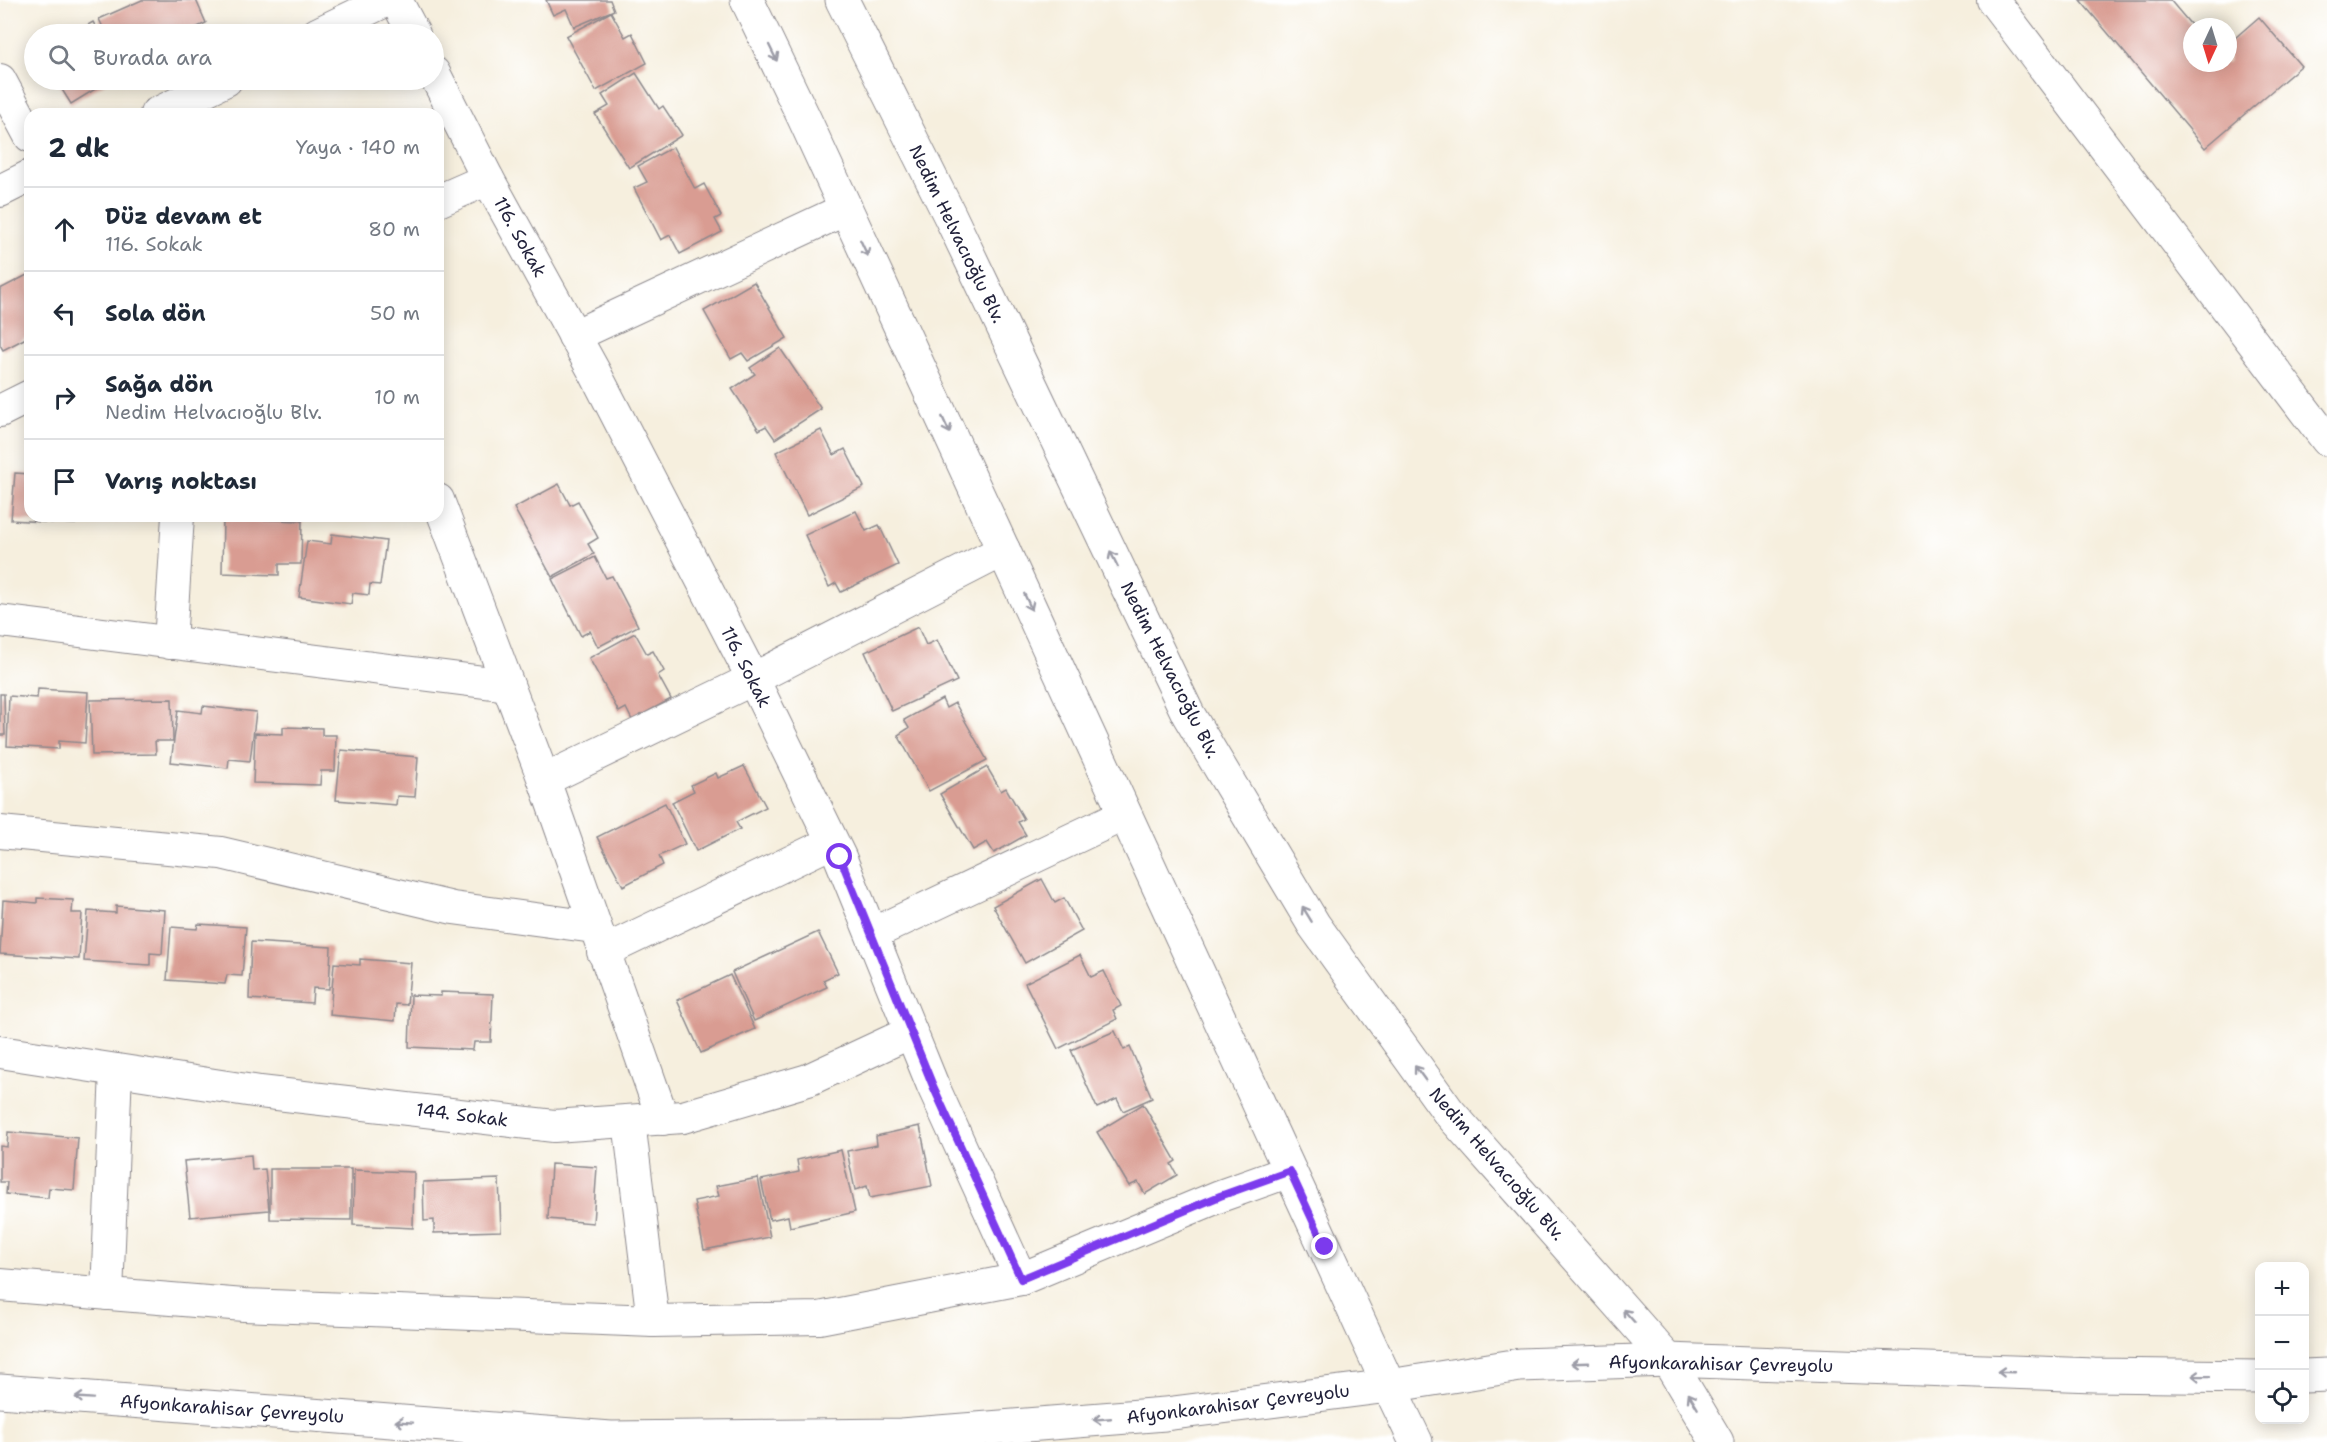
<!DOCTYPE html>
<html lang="tr">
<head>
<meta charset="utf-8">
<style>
	body { margin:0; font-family:"Shantell Sans",sans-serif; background:#f2f2f3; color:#1f2937 }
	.controls { position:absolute; right:18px; bottom:18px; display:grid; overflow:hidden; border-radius:12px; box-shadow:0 3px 15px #0003 }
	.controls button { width:54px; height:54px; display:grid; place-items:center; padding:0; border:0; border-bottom:2px solid #e0e1e3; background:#fff; color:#1f2937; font:30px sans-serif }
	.compass { position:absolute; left:2183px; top:18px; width:54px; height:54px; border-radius:50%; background:#fff; box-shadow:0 3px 15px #0003; rotate:184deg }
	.stop { position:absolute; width:18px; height:18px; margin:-14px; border:4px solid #7c3aed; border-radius:50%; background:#fff }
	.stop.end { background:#7c3aed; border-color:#fff; box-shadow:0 2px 6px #0008 }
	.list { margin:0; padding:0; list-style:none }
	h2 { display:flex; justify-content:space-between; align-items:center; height:78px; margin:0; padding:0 24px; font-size:26px }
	h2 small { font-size:20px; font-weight:400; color:#747a83 }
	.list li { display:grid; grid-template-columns:39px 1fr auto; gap:18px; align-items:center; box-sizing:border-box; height:84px; padding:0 24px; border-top:2px solid #e0e1e3 }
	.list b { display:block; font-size:22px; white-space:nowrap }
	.list p { margin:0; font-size:20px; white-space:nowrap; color:#747a83 }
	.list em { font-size:20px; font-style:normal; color:#747a83 }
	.icon { flex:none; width:33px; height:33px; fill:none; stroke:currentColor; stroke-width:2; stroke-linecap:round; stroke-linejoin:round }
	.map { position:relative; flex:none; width:2327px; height:1442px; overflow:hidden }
	.search { position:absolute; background:#fff; box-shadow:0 3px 15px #0003; left:24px; top:24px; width:420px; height:66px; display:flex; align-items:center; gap:15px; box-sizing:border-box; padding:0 21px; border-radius:33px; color:#747a83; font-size:22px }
	.panel { position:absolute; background:#fff; box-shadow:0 3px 15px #0003; left:24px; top:108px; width:420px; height:414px; border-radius:18px }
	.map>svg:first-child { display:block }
	.building { fill:#d99c92 }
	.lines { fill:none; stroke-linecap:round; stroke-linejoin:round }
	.street-casing { stroke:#8c888c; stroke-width:34 }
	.secondary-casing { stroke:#8c888c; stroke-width:35 }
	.highway-casing { stroke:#8c888c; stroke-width:35 }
	.street { stroke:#fff; stroke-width:32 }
	.secondary { stroke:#fff; stroke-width:33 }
	.highway { stroke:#fff; stroke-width:33 }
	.oneway { stroke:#9c9ca7 }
	.route { stroke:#7c3aed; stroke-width:8 }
	.labels { text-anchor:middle; stroke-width:4.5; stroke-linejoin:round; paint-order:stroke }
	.street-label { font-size:18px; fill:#22223b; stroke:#fff }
</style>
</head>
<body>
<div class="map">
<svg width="2327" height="1442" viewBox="0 0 2327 1442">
	<rect width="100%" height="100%" fill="#fff"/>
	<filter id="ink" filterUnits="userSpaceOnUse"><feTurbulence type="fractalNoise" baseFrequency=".0167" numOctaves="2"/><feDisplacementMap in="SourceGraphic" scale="12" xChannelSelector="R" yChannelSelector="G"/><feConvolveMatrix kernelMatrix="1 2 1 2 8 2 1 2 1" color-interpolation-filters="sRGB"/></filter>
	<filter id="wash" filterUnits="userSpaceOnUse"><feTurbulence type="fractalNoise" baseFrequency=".008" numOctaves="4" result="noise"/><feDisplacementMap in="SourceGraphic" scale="24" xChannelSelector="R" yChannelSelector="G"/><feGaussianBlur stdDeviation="1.35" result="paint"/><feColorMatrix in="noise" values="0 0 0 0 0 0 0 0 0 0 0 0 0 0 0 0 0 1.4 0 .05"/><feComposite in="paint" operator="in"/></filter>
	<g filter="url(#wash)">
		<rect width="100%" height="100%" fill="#f6efde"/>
		<g id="blocks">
			<g class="building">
				<polygon points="142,0 196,0 206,23 185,33 186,34 106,34 99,19"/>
				<polygon points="546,0 610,0 614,10 574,27 566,9 553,15"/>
				<polygon points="2080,0 2170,0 2192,26 2192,63 2228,63 2228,44 2259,17 2301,66 2205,148"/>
				<polygon points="611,12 625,37 632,33 647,63 596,91 566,36"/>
				<polygon points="93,22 100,34 72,34"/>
				<polygon points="636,73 659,109 663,106 682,135 629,168 595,114 609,106 602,95"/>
				<polygon points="56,80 110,80 71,104"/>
				<polygon points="673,147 695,189 704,184 721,216 715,219 722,232 680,254 670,235 661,240 634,188 647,182 638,166"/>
				<polygon points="27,275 30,280 30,336 3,350 0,345 0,289"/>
				<polygon points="754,282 787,338 748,361 742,353 731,359 704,311"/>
				<polygon points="780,348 821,409 775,439 766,426 759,430 732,389 755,374 750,368"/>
				<polygon points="821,430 834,455 845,449 864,487 807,515 776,452"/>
				<polygon points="15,473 30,474 30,516 75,516 75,524 11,520"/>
				<polygon points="559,484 570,505 578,501 598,538 588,544 594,554 552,577 514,508"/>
				<polygon points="856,511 866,531 879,525 898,565 841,592 836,583 829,587 805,535"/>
				<polygon points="223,518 302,521 301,564 279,564 279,575 222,573"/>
				<polygon points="332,534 386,541 380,585 370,584 369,595 353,593 351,604 299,597 307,541 331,544"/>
				<polygon points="595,557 606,578 612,576 638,626 598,647 590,631 581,636 552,579"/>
				<polygon points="918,627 926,645 937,640 957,681 892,711 865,652"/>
				<polygon points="635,633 647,654 653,651 664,671 658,675 671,699 632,720 626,708 619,712 589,658"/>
				<polygon points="38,689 88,692 85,743 59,741 59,749 7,746 9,696 37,698"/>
				<polygon points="0,694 4,694 5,735 0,735"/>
				<polygon points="172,699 173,741 155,741 156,754 92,755 90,700"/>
				<polygon points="942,699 946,708 955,703 987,760 929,791 898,735 909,728 904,720"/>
				<polygon points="203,706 256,712 250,761 229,759 228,768 171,762 178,710 202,713"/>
				<polygon points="283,727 322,728 322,735 336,735 335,771 321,771 320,785 253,783 255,733 283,734"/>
				<polygon points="341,750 418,757 415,797 397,796 396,805 336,800"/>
				<polygon points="744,766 766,807 736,822 740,829 696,851 672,802 694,791 691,785 716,773 718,778"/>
				<polygon points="987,767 1001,791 1006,788 1024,819 1018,822 1026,835 994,853 987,842 973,850 940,794"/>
				<polygon points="665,803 685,844 659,856 663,865 623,886 597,837"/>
				<polygon points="1042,879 1055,903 1064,898 1082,931 1025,963 993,906"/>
				<polygon points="37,898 73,900 72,913 82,913 79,959 0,954 3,900 37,903"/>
				<polygon points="116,906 165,910 162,954 150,953 150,965 84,961 88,911 116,913"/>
				<polygon points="198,924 246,927 242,976 227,975 225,984 167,980 171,927 197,929"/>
				<polygon points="818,932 838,973 823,980 827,987 754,1021 732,972"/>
				<polygon points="251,942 331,947 329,989 313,988 312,1003 249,999"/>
				<polygon points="1080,955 1091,977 1104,971 1121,1006 1113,1010 1117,1019 1058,1049 1025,983"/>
				<polygon points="360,959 411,963 407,1005 396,1004 395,1021 330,1015 334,963 360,965"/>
				<polygon points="730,975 755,1029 701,1053 677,1000"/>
				<polygon points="441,992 493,994 491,1042 474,1042 473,1050 409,1047 411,995 441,996"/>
				<polygon points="1115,1031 1124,1050 1130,1047 1152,1098 1123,1111 1117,1099 1097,1108 1071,1050"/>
				<polygon points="1143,1104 1176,1161 1171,1164 1177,1175 1145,1194 1138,1182 1129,1186 1097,1132"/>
				<polygon points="920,1126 932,1186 870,1198 867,1186 855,1190 847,1151 877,1145 876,1136"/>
				<polygon points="8,1132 78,1138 74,1190 49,1188 48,1198 6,1194 7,1182 0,1182 0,1146 7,1147"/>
				<polygon points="841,1150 855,1212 790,1227 788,1216 770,1220 761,1180 799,1172 797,1160"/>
				<polygon points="251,1155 252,1170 265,1169 269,1210 190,1217 184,1161"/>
				<polygon points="551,1164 597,1167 593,1223 548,1219"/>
				<polygon points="270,1169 351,1169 351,1220 270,1219"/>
				<polygon points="354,1170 414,1172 413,1228 353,1225"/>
				<polygon points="758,1178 770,1237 704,1250 694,1201 719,1196 716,1186"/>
				<polygon points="499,1179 501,1231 434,1233 434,1220 424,1221 423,1182"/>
			</g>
		</g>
	</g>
	<g filter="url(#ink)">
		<use href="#blocks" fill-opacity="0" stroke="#8c888c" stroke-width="1.5"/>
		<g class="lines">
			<defs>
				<g id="street">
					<polyline points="396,0 414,34"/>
					<polyline points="1993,0 2327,440"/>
					<polyline points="317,34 387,0"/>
					<polyline points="434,73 488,179 595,373 753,679 840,857 933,1086 1021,1279"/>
					<polyline points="0,80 30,136"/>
					<polyline points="156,114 226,80"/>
					<polyline points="0,191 30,176"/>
					<polyline points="438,201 488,179"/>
					<polyline points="574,336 846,209"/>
					<polyline points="0,411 30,396"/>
					<polyline points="438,500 544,780 663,1119"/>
					<polyline points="0,621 508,685"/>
					<polyline points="170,643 178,516"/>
					<polyline points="544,780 753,679 1004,550"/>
					<polyline points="0,832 221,853 453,908 594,927"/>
					<polyline points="872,934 1125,814"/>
					<polyline points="603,952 832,842"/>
					<polyline points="0,1052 260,1092 554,1126 683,1117 808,1080 911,1032"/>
					<polyline points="629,1121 653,1321"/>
					<polyline points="0,1285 244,1305 653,1321 819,1318 1021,1279 1220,1196 1290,1171"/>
					<polyline points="107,1294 116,1070"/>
				</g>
				<g id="secondary">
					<polyline points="747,0 804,118 1389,1386"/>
					<polyline points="842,0 950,216 1188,714 1314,925 1448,1111 1668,1360"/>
				</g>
				<g id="highway">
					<polyline points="1668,1360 1717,1442"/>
					<polyline points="2304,1376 2327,1375"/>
					<polyline points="1389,1386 1416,1442"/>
					<polyline points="0,1391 611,1438 901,1435 1165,1414 1389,1386 1520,1365 1668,1360 2094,1375 2260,1377"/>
				</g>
			</defs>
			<use href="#street" class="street-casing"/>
			<use href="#secondary" class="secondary-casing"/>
			<use href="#highway" class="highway-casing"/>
			<use href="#street" class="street"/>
			<use href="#secondary" class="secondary"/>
			<use href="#highway" class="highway"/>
		</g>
		<defs><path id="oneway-shaft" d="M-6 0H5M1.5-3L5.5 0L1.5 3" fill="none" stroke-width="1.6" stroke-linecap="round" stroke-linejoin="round" transform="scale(1.5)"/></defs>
		<g class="oneway">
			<use href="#oneway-shaft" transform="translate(773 53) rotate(64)"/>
			<use href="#oneway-shaft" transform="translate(864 248) rotate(65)"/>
			<use href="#oneway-shaft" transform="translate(946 425) rotate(65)"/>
			<use href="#oneway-shaft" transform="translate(1114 559) rotate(-116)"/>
			<use href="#oneway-shaft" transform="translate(1028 602) rotate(65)"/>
			<use href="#oneway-shaft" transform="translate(1307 914) rotate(-121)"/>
			<use href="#oneway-shaft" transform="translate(1420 1073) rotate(-126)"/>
			<use href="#oneway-shaft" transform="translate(1629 1316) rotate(-132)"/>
			<use href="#oneway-shaft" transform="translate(1580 1363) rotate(178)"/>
			<use href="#oneway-shaft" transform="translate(2006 1372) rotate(-178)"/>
			<use href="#oneway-shaft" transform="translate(2201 1376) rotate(-179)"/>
			<use href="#oneway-shaft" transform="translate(84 1398) rotate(-176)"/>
			<use href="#oneway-shaft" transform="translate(1693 1401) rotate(-121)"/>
			<use href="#oneway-shaft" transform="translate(1102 1419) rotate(175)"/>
			<use href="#oneway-shaft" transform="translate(404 1422) rotate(-176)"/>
		</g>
	</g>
	<g class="lines" filter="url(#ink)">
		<polyline class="route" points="840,857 933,1086 1021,1279 1220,1196 1290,1171 1325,1247"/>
	</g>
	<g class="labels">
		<g class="street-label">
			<text transform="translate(957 234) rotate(64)" y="6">Nedim Helvacıoğlu Blv.</text>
			<text transform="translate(520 237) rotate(61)" y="6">116. Sokak</text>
			<text transform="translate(746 667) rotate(63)" y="6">116. Sokak</text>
			<text transform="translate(1170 670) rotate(63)" y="6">Nedim Helvacıoğlu Blv.</text>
			<text transform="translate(462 1115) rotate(7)" y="6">144. Sokak</text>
			<text transform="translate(1497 1164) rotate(49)" y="6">Nedim Helvacıoğlu Blv.</text>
			<text transform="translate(1721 1364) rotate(1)" y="6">Afyonkarahisar Çevreyolu</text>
			<text transform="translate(1238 1404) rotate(-7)" y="6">Afyonkarahisar Çevreyolu</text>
			<text transform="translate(232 1409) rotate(4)" y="6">Afyonkarahisar Çevreyolu</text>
		</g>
	</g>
</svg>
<div class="controls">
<button>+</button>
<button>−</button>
<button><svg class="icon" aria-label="locate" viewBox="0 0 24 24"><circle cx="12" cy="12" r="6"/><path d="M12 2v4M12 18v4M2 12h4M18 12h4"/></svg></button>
</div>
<svg class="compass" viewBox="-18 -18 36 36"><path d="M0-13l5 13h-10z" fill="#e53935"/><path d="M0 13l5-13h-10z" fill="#747a83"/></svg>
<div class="stop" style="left:840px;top:857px"></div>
<div class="stop end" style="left:1325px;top:1247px"></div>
<div class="search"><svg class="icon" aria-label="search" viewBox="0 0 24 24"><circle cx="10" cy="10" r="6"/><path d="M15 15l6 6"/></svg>Burada ara</div>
<section class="panel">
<h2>2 dk<small>Yaya · 140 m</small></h2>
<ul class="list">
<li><svg class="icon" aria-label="ahead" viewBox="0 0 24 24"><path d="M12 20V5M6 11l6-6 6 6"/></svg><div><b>Düz devam et</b><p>116. Sokak</p></div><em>80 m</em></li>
<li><svg class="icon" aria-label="left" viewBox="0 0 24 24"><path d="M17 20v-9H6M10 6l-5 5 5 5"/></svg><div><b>Sola dön</b></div><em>50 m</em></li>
<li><svg class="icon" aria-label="right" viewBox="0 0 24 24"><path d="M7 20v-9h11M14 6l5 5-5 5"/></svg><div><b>Sağa dön</b><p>Nedim Helvacıoğlu Blv.</p></div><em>10 m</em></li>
<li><svg class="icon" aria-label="arrive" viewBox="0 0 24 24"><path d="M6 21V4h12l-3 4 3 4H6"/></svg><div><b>Varış noktası</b></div></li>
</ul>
</section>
</div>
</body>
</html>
